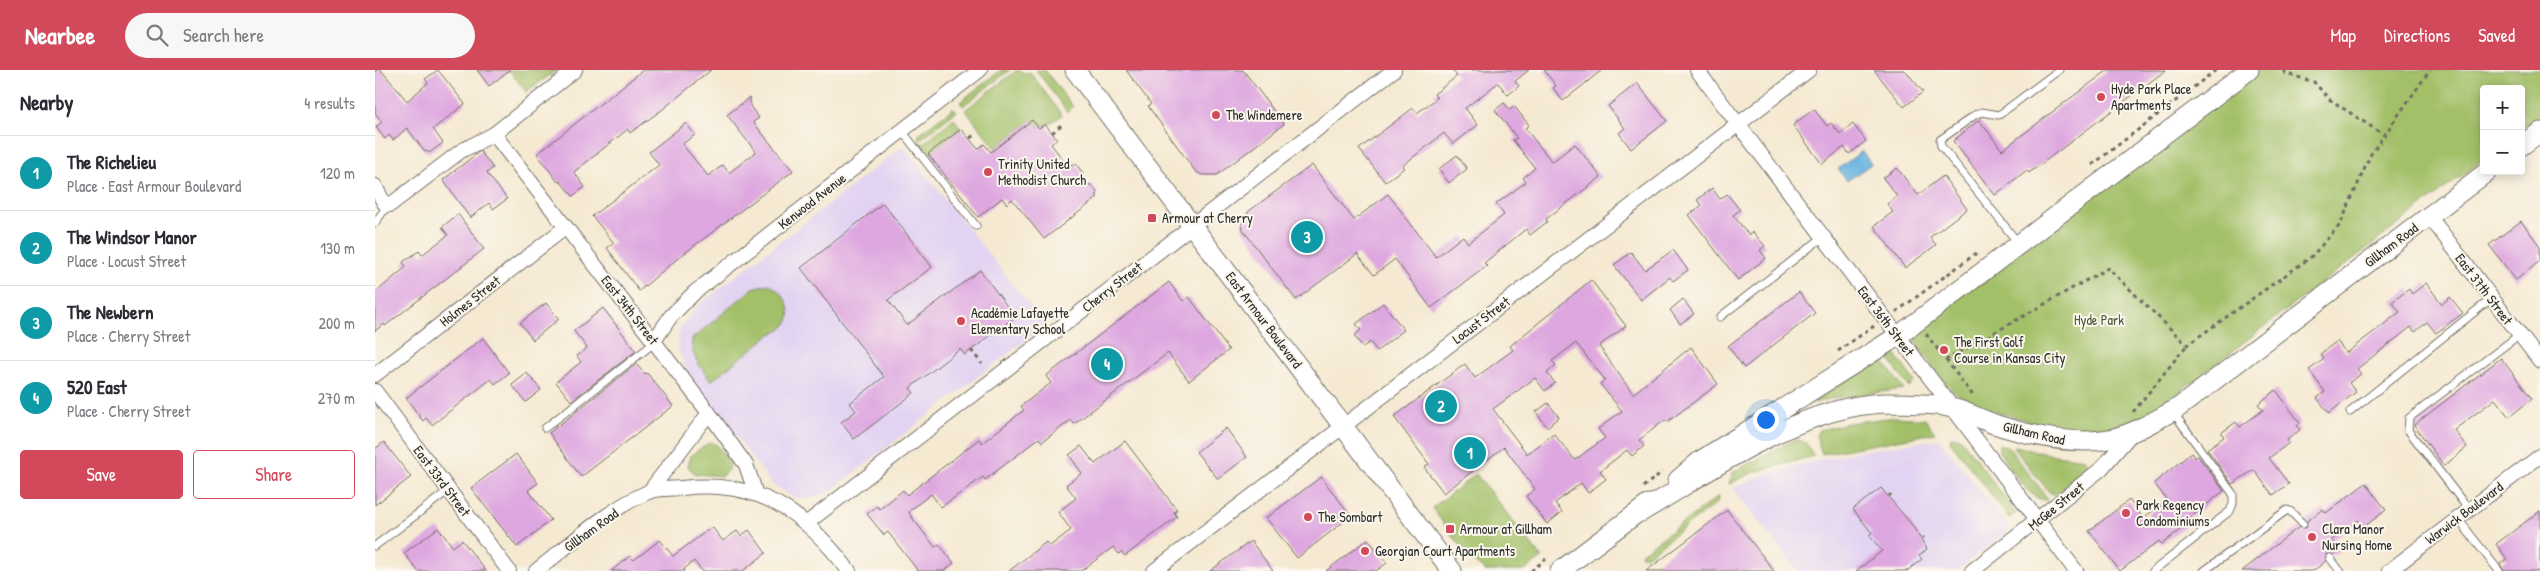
<!DOCTYPE html>
<html lang="en">
<head>
<meta charset="utf-8">
<style>
	body { margin:0; font-family:"Patrick Hand",sans-serif; background:#f7f7f7; color:#2b2b33 }
	.controls { position:absolute; right:15px; top:15px; display:grid; overflow:hidden; border-radius:5px; box-shadow:0 2px 12px #0003 }
	.controls button { width:45px; height:45px; display:grid; place-items:center; padding:0; border:0; border-bottom:1px solid #e1e1e2; background:#fff; color:#2b2b33; font:25px sans-serif }
	.you { position:absolute; left:1390px; top:349px; width:18px; height:18px; margin:-12px; border:4px solid #fff; border-radius:50%; background:#1a73e8; box-shadow:0 0 0 8px #1a73e833 }
	.badge { display:grid; place-items:center; width:32px; height:32px; border-radius:50%; background:#d1495b; color:#fff; font-size:16px; font-weight:700 }
	.pin { position:absolute; translate:-50% -50%; border:2px solid #fff; box-shadow:0 1px 5px #0006 }
	.list { margin:0; padding:0; list-style:none }
	h2 { display:flex; justify-content:space-between; align-items:center; height:65px; margin:0; padding:0 20px; font-size:21px }
	h2 small { font-size:16px; font-weight:400; color:#7c7c81 }
	.list li { display:grid; grid-template-columns:32px 1fr auto; gap:15px; align-items:center; box-sizing:border-box; height:75px; padding:0 20px; border-top:1px solid #e1e1e2 }
	.list b { display:block; font-size:19px; white-space:nowrap }
	.list p { margin:0; font-size:16px; white-space:nowrap; color:#7c7c81 }
	.list em { font-size:16px; font-style:normal; color:#7c7c81 }
	.actions { display:flex; gap:10px; padding:15px 20px }
	.actions a { flex:1; padding:11px 0; border:1px solid #d1495b; border-radius:5px; text-align:center; font-size:18px; color:#d1495b }
	.actions .main { background:#d1495b; color:#fff }
	.icon { flex:none; width:28px; height:28px; fill:none; stroke:currentColor; stroke-width:2; stroke-linecap:round; stroke-linejoin:round }
	.map { position:relative; flex:none; width:2165px; height:501px; overflow:hidden }
	header { display:flex; align-items:center; gap:30px; box-sizing:border-box; height:70px; padding:0 25px; background:#d1495b; color:#fff }
	header strong { font-size:24px }
	nav { display:flex; gap:28px; margin-inline-start:auto; font-size:18px }
	.search { width:350px; height:45px; background:#f7f7f7; display:flex; align-items:center; gap:12px; box-sizing:border-box; padding:0 18px; border-radius:28px; color:#7c7c81; font-size:19px }
	main { display:flex }
	aside { flex:1; background:#fff }
	.map>svg:first-child { display:block }
	.built { fill:#e3d3f2 }
	.green { fill:#a2c067; stroke:#667649 }
	.water { fill:#69b3e1; stroke:#4a6f86 }
	.building { fill:#dea7e0; fill-rule:evenodd }
	.lines { fill:none; stroke-linecap:round; stroke-linejoin:round }
	.lane-casing { stroke:#726e65; stroke-width:9 }
	.street-casing { stroke:#726e65; stroke-width:16 }
	.secondary-casing { stroke:#726e65; stroke-width:21 }
	.path { stroke:#726e65; stroke-width:3; stroke-dasharray:4 4; stroke-linecap:butt }
	.lane { stroke:#fff; stroke-width:7 }
	.street { stroke:#fff; stroke-width:14 }
	.secondary { stroke:#fff; stroke-width:19 }
	.poi-dot { fill:#d1495b; stroke:#fbf7ec; stroke-width:2 }
	.labels { text-anchor:middle; stroke-width:4; stroke-linejoin:round; paint-order:stroke }
	.poi-label { font-size:14px; fill:#2b2b2b; stroke:#fbf7ec; text-anchor:start }
	.street-label { font-size:14px; fill:#2b2b2b; stroke:#fbf7ec }
	.park-label { font-size:14px; fill:#4f583d; stroke:#fbf7ec }
</style>
</head>
<body>
<header>
<strong>Nearbee</strong>
<div class="search"><svg class="icon" aria-label="search" viewBox="0 0 24 24"><circle cx="10" cy="10" r="6"/><path d="M15 15l6 6"/></svg>Search here</div>
<nav><a>Map</a><a>Directions</a><a>Saved</a></nav>
</header>
<main>
<aside>
<h2>Nearby<small>4 results</small></h2>
<ul class="list">
<li><span class="badge" style="background:#0f9aa8">1</span><div><b>The Richelieu</b><p>Place · East Armour Boulevard</p></div><em>120 m</em></li>
<li><span class="badge" style="background:#0f9aa8">2</span><div><b>The Windsor Manor</b><p>Place · Locust Street</p></div><em>130 m</em></li>
<li><span class="badge" style="background:#0f9aa8">3</span><div><b>The Newbern</b><p>Place · Cherry Street</p></div><em>200 m</em></li>
<li><span class="badge" style="background:#0f9aa8">4</span><div><b>520 East</b><p>Place · Cherry Street</p></div><em>270 m</em></li>
</ul>
<div class="actions"><a class="main">Save</a><a>Share</a></div>
</aside>
<div class="map">
<svg width="2165" height="501" viewBox="0 0 2165 501">
	<rect width="100%" height="100%" fill="#fbf7ec"/>
	<filter id="ink" filterUnits="userSpaceOnUse"><feTurbulence type="fractalNoise" baseFrequency=".02" numOctaves="2"/><feDisplacementMap in="SourceGraphic" scale="10" xChannelSelector="R" yChannelSelector="G"/><feConvolveMatrix kernelMatrix="1 2 1 2 8 2 1 2 1" color-interpolation-filters="sRGB"/></filter>
	<filter id="wash" filterUnits="userSpaceOnUse"><feTurbulence type="fractalNoise" baseFrequency=".0096" numOctaves="4" result="noise"/><feDisplacementMap in="SourceGraphic" scale="20" xChannelSelector="R" yChannelSelector="G"/><feGaussianBlur stdDeviation="1.12" result="paint"/><feColorMatrix in="noise" values="0 0 0 0 0 0 0 0 0 0 0 0 0 0 0 0 0 1.4 0 .05"/><feComposite in="paint" operator="in"/></filter>
	<g filter="url(#wash)">
		<rect width="100%" height="100%" fill="#f5e9d2"/>
		<g class="built">
			<polygon points="528,76 670,255 456,421 434,429 417,427 397,414 313,303 303,279 305,258 320,238"/>
			<polygon points="1564,369 1636,459 1581,501 1423,501 1358,418 1396,402 1480,382"/>
		</g>
		<g class="green">
			<polygon points="134,0 182,0 151,22"/>
			<polygon points="626,0 635,0 588,36 585,32"/>
			<polygon points="642,0 649,3 655,2 687,45 672,56 670,54 664,58 657,50 621,78 590,40"/>
			<polygon points="661,0 670,0 698,37 692,42"/>
			<path d="M1880,0H2165V46L2146,60V19H2109V89L1783,338C1732,369 1688,362 1633,345C1616,340 1598,336 1584,325C1573,317 1564,305 1556,294C1549,284 1537,273 1542,260Z"/>
			<polygon points="578,38 582,41 543,71 544,64"/>
			<polygon points="579,48 586,59 553,86 545,76"/>
			<path d="M394,214C415,225 426,256 396,264L336,311C326,297 315,286 317,269L378,218Z"/>
			<polygon points="1514,281 1520,284 1538,309 1539,312 1534,317 1508,282"/>
			<polygon points="1503,285 1529,319 1458,328 1440,333 1438,328"/>
			<polygon points="1521,347 1550,349 1560,363 1447,384 1441,366 1444,360 1473,353"/>
			<polygon points="1576,367 1582,367 1586,369 1641,443 1634,448 1575,371"/>
			<polygon points="1421,369 1431,373 1439,386 1379,402 1354,414 1358,402"/>
			<polygon points="335,372 342,375 355,393 354,399 347,406 320,404 313,397 316,385"/>
			<path d="M1624,374L1634,378L1668,422L1672,430C1654,432 1634,395 1624,382Z"/>
			<polygon points="1640,376 1673,384 1710,389 1715,397 1680,425 1674,422 1639,378"/>
			<polygon points="1101,404 1167,488 1149,501 1111,501 1095,489 1057,438"/>
			<polygon points="1344,426 1343,432 1274,484 1269,486 1265,484"/>
		</g>
		<polygon class="water" points="1487,81 1496,94 1472,111 1463,99"/>
		<g id="blocks">
			<g class="building">
				<polygon points="0,0 6,0 32,31 53,13 50,9 63,0 90,34 58,59 68,73 54,83 52,81 50,82 32,58 18,70 14,65 10,69 1,57 7,52 0,43"/>
				<polygon points="102,0 135,0 114,16"/>
				<polygon points="268,0 336,0 288,39 255,63 253,59 199,102 210,117 198,126 185,111 183,112 162,84"/>
				<polygon points="751,0 868,0 909,54 842,105 827,105 820,101 773,36 776,34"/>
				<polygon points="1077,0 1154,0 1140,11 1144,16 1133,25 1123,13 1090,38 1103,55 1078,74 1069,63 1027,96 1029,98 1010,112 984,79 1038,38 1042,43 1062,28 1059,24 1082,6"/>
				<polygon points="1169,0 1227,0 1188,31 1178,18 1181,16"/>
				<polygon points="1499,0 1530,0 1548,22 1529,37"/>
				<polygon points="1733,0 1791,0 1665,95 1654,103 1652,100 1620,125 1578,71 1604,50 1627,80"/>
				<polygon points="1262,13 1292,51 1256,79 1244,63 1250,58 1233,36"/>
				<polygon points="375,27 375,36 384,48 378,52 418,101 302,189 264,221 232,178 239,173 217,146 284,95 274,82 311,53 320,65 307,74 333,106 348,95 354,103 381,82 352,45"/>
				<polygon points="1129,33 1135,40 1139,36 1154,55 1150,58 1177,92 1200,74 1226,107 1171,149 1172,152 1155,165 1151,159 1109,193 1112,196 1056,238 1020,189 999,205 982,184 921,230 868,160 867,153 874,141 937,95 979,150 1013,124 1061,187 1088,166 1093,173 1129,145 1121,134 1151,112 1148,108 1160,98 1138,70 1142,68 1120,40"/>
				<polygon points="1439,39 1452,56 1456,53 1465,64 1478,54 1491,71 1474,84 1469,77 1447,94 1418,55"/>
				<polygon points="657,50 664,58 670,54 682,69 676,74 692,95 701,94 708,103 705,115 717,115 722,122 722,128 669,169 637,129 632,134 627,128 603,147 553,84 586,59 603,79 609,74 616,82"/>
				<polygon points="105,81 118,98 112,103 132,129 118,139 114,133 95,148 68,110"/>
				<polygon points="1082,85 1092,99 1074,113 1064,99"/>
				<polygon points="1522,98 1543,125 1568,106 1592,139 1555,167 1561,175 1530,198 1499,156 1518,142 1512,134 1522,126 1508,108"/>
				<polygon points="1337,118 1345,129 1352,124 1365,140 1358,145 1374,165 1378,162 1390,176 1385,180 1391,188 1363,210 1314,145 1327,135 1322,130"/>
				<polygon points="508,133 557,197 513,230 532,255 605,200 640,247 590,285 585,279 535,318 539,323 479,369 466,352 481,341 475,333 509,307 426,198"/>
				<polygon points="83,144 109,179 10,256 9,254 0,261 0,223 31,197 28,192 44,181 47,185 73,165 67,157"/>
				<polygon points="2146,151 2165,176 2165,191 2141,210 2114,175"/>
				<polygon points="1298,180 1313,200 1298,211 1295,207 1266,230 1239,195 1256,182 1270,200"/>
				<path d="M1216,210L1251,256L1224,276L1258,324L1316,277L1343,314L1292,352L1290,350L1264,370L1269,376L1257,386L1252,380L1225,401L1231,409L1213,423L1206,413L1180,433L1187,442L1172,454L1151,426L1160,419L1129,377L1069,423L1049,397L1054,394L1019,347L1090,294L1100,308L1138,280L1135,276ZM1201,273L1230,310L1225,314L1247,341L1223,359L1230,368L1200,390L1179,364L1152,384L1118,339L1160,308L1170,321L1180,313L1172,303L1181,295L1177,291Z"/>
				<polygon points="794,212 808,231 814,227 854,280 814,311 793,283 699,354 696,350 667,372 664,368 610,410 608,407 566,437 556,424 534,441 535,445 560,477 564,474 579,493 569,501 543,501 513,462 509,465 492,444 502,436 505,439 528,420 532,425 604,369 607,373 649,340 646,336 676,313 671,306"/>
				<polygon points="2051,213 2067,234 2075,227 2088,243 2061,263 2052,252 2040,262 2036,257 1982,299 1986,304 1974,313 1981,322 1954,343 1942,328 1950,322 1934,300 1949,289 1945,284 1962,271 1971,283 2025,242 2017,232 2034,219 2037,224"/>
				<polygon points="1424,222 1440,243 1369,298 1353,276"/>
				<polygon points="1308,229 1319,244 1305,254 1295,240"/>
				<polygon points="171,233 184,249 158,270 145,253"/>
				<polygon points="1008,233 1029,260 1002,281 995,272 988,277 979,266 986,260 981,254"/>
				<polygon points="228,238 261,281 196,331 181,312 206,292 202,286 212,278 199,261"/>
				<polygon points="108,268 134,303 120,314 116,309 57,355 51,348 48,351 31,328"/>
				<polygon points="2126,288 2157,329 2134,347 2120,329 2079,360 2092,377 2069,396 2039,355"/>
				<polygon points="261,294 269,303 273,304 298,336 206,407 174,363"/>
				<polygon points="152,303 166,320 151,332 137,315"/>
				<polygon points="1901,320 1925,353 1922,356 1925,360 1912,370 1914,373 1894,388 1914,414 1898,425 1879,400 1857,414 1832,379 1849,367 1846,363 1861,352 1865,357 1888,340 1883,334"/>
				<polygon points="1173,333 1184,347 1172,357 1161,342"/>
				<polygon points="851,358 872,387 843,409 821,382"/>
				<polygon points="750,371 802,440 799,442 802,447 750,486 746,482 744,484 738,477 706,501 634,501 671,472 675,476 696,460 683,442 701,428 691,415 707,403 694,385 706,376 720,394"/>
				<polygon points="9,372 36,407 0,435 0,379"/>
				<polygon points="1816,383 1820,388 1823,386 1849,421 1809,452 1811,455 1787,474 1784,471 1745,501 1714,461 1754,430 1768,448 1771,446 1792,430 1779,413"/>
				<polygon points="141,384 163,413 153,420 176,450 142,477 96,418"/>
				<polygon points="946,407 976,446 922,488 891,448"/>
				<polygon points="1991,413 2011,440 1989,457 1983,450 1957,470 1965,480 1959,485 1951,484 1951,491 1938,501 1867,501 1924,457 1931,458 1932,451 1948,439 1951,443"/>
				<polygon points="1506,418 1537,455 1552,479 1544,486 1547,489 1532,501 1481,501 1507,481 1494,465 1497,463 1478,439"/>
				<polygon points="1352,440 1399,501 1271,501"/>
				<polygon points="2165,441 2165,501 2129,501 2125,494 2132,489 2121,474"/>
				<polygon points="337,457 348,471 362,461 366,466 374,460 391,483 368,501 327,501 319,491 309,499 310,501 236,501 255,486 259,490 285,470 298,486"/>
				<polygon points="63,458 78,477 87,470 111,501 43,501 29,483"/>
				<polygon points="993,469 1012,493 1001,501 951,501"/>
				<polygon points="876,471 898,501 835,501"/>
			</g>
		</g>
	</g>
	<g filter="url(#ink)">
		<use href="#blocks" fill-opacity="0" stroke="#726e65" stroke-width="1"/>
		<g class="lines">
			<defs>
				<g id="lane">
					<polyline points="527,61 601,156"/>
					<polyline points="0,153 12,136"/>
					<polyline points="1644,174 1566,76 1565,70 1600,45 1607,42 1624,45 1684,0"/>
					<polyline points="1345,247 1448,167"/>
					<polyline points="1975,342 2117,228"/>
					<polyline points="170,358 274,277 279,271"/>
					<polyline points="2094,440 2033,360 2034,348 2144,265"/>
					<polyline points="2083,449 2124,501"/>
					<polyline points="0,476 74,420"/>
					<polyline points="1955,488 1965,501"/>
					<polyline points="1778,501 1855,441 1858,434 1858,424 1798,342"/>
					<polyline points="1829,501 1912,440 1915,441 1928,454"/>
				</g>
				<g id="street">
					<polyline points="1322,0 1701,501"/>
					<polyline points="119,64 334,343 371,395 379,418 378,423"/>
					<polyline points="0,116 9,133 15,135 86,81 119,64 200,0"/>
					<polyline points="2054,146 2165,291"/>
					<polyline points="279,271 296,246 320,222 605,0"/>
					<polyline points="0,305 191,157"/>
					<polyline points="0,321 134,501"/>
					<polyline points="274,422 334,343"/>
					<polyline points="432,453 1019,0"/>
					<path d="M161,501C196,474 232,440 273,422C282,418 296,419 307,418C383,409 430,442 474,501"/>
					<polyline points="779,501 1434,0"/>
					<polyline points="1597,501 1726,399 1757,363"/>
					<polyline points="2014,501 2165,386"/>
				</g>
				<g id="secondary">
					<polyline points="700,0 1077,501"/>
					<polyline points="2146,76 2165,62"/>
					<polyline points="1303,410 1325,391 1523,266 1874,0"/>
					<path d="M1266,442C1339,399 1422,337 1509,333C1527,333 1560,333 1577,338C1591,341 1605,349 1619,354C1653,365 1692,374 1727,370C1755,367 1779,351 1803,338L2113,101"/>
					<polyline points="1185,501 1274,434"/>
				</g>
			</defs>
			<use href="#lane" class="lane-casing"/>
			<use href="#street" class="street-casing"/>
			<use href="#secondary" class="secondary-casing"/>
			<g class="path">
				<polyline points="1910,0 1910,3 1939,12 1954,29 2009,65"/>
				<polyline points="677,63 686,55"/>
				<polyline points="595,68 601,64"/>
				<polyline points="1717,95 1841,0"/>
				<polyline points="1521,242 1603,182"/>
				<polyline points="1551,264 1571,290 1733,198 1812,275 1936,187 1965,155 1996,84 2055,0"/>
				<polyline points="596,280 607,294"/>
				<polyline points="1463,281 1499,256"/>
				<polyline points="1571,290 1599,327"/>
				<polyline points="1758,342 1812,275"/>
				<polyline points="1268,417 1287,402"/>
				<polyline points="1514,424 1516,426"/>
				<polyline points="1548,467 1549,468"/>
				<polyline points="1156,501 1171,489"/>
			</g>
			<use href="#lane" class="lane"/>
			<use href="#street" class="street"/>
			<use href="#secondary" class="secondary"/>
		</g>
	</g>
	<g class="poi-dot">
		<circle cx="1726" cy="27" r="5"/>
		<circle cx="841" cy="45" r="5"/>
		<circle cx="613" cy="102" r="5"/>
		<rect x="772" y="143" width="10" height="10" rx="2.5"/>
		<circle cx="586" cy="251" r="5"/>
		<circle cx="1569" cy="280" r="5"/>
		<circle cx="1751" cy="443" r="5"/>
		<circle cx="933" cy="447" r="5"/>
		<rect x="1070" y="454" width="10" height="10" rx="2.5"/>
		<circle cx="1937" cy="467" r="5"/>
		<circle cx="990" cy="481" r="5"/>
	</g>
	<g class="labels">
		<g class="poi-label">
			<text x="1736" y="24">Hyde Park Place<tspan x="1736" dy="16">Apartments</tspan></text>
			<text x="851" y="50">The Windemere</text>
			<text x="623" y="99">Trinity United<tspan x="623" dy="16">Methodist Church</tspan></text>
			<text x="787" y="153">Armour at Cherry</text>
			<text x="596" y="248">Académie Lafayette<tspan x="596" dy="16">Elementary School</tspan></text>
			<text x="1579" y="277">The First Golf<tspan x="1579" dy="16">Course in Kansas City</tspan></text>
			<text x="1761" y="440">Park Regency<tspan x="1761" dy="16">Condominiums</tspan></text>
			<text x="943" y="452">The Sombart</text>
			<text x="1085" y="464">Armour at Gillham</text>
			<text x="1947" y="464">Clara Manor<tspan x="1947" dy="16">Nursing Home</tspan></text>
			<text x="1000" y="486">Georgian Court Apartments</text>
		</g>
		<g class="street-label">
			<text transform="translate(437 131) rotate(-38)" y="5">Kenwood Avenue</text>
			<text transform="translate(2016 175) rotate(-37)" y="5">Gillham Road</text>
			<text transform="translate(737 217) rotate(-38)" y="5">Cherry Street</text>
			<text transform="translate(2109 219) rotate(53)" y="5">East 37th Street</text>
			<text transform="translate(95 231) rotate(-38)" y="5">Holmes Street</text>
			<text transform="translate(255 240) rotate(52)" y="5">East 34th Street</text>
			<text transform="translate(889 250) rotate(53)" y="5">East Armour Boulevard</text>
			<text transform="translate(1106 250) rotate(-37)" y="5">Locust Street</text>
			<text transform="translate(1511 251) rotate(53)" y="5">East 36th Street</text>
			<text transform="translate(1659 363) rotate(13)" y="5">Gillham Road</text>
			<text transform="translate(67 411) rotate(53)" y="5">East 33rd Street</text>
			<text transform="translate(1681 436) rotate(-39)" y="5">McGee Street</text>
			<text transform="translate(2089 443) rotate(-37)" y="5">Warwick Boulevard</text>
			<text transform="translate(216 460) rotate(-36)" y="5">Gillham Road</text>
		</g>
		<g class="park-label">
			<text x="1724" y="255">Hyde Park</text>
		</g>
	</g>
</svg>
<div class="controls">
<button>+</button>
<button>−</button>
</div>
<div class="you"></div>
<div class="pin badge" style="left:1095px;top:383px;background:#0f9aa8">1</div>
<div class="pin badge" style="left:1066px;top:336px;background:#0f9aa8">2</div>
<div class="pin badge" style="left:932px;top:167px;background:#0f9aa8">3</div>
<div class="pin badge" style="left:732px;top:294px;background:#0f9aa8">4</div>
</div>
</main>
</body>
</html>
